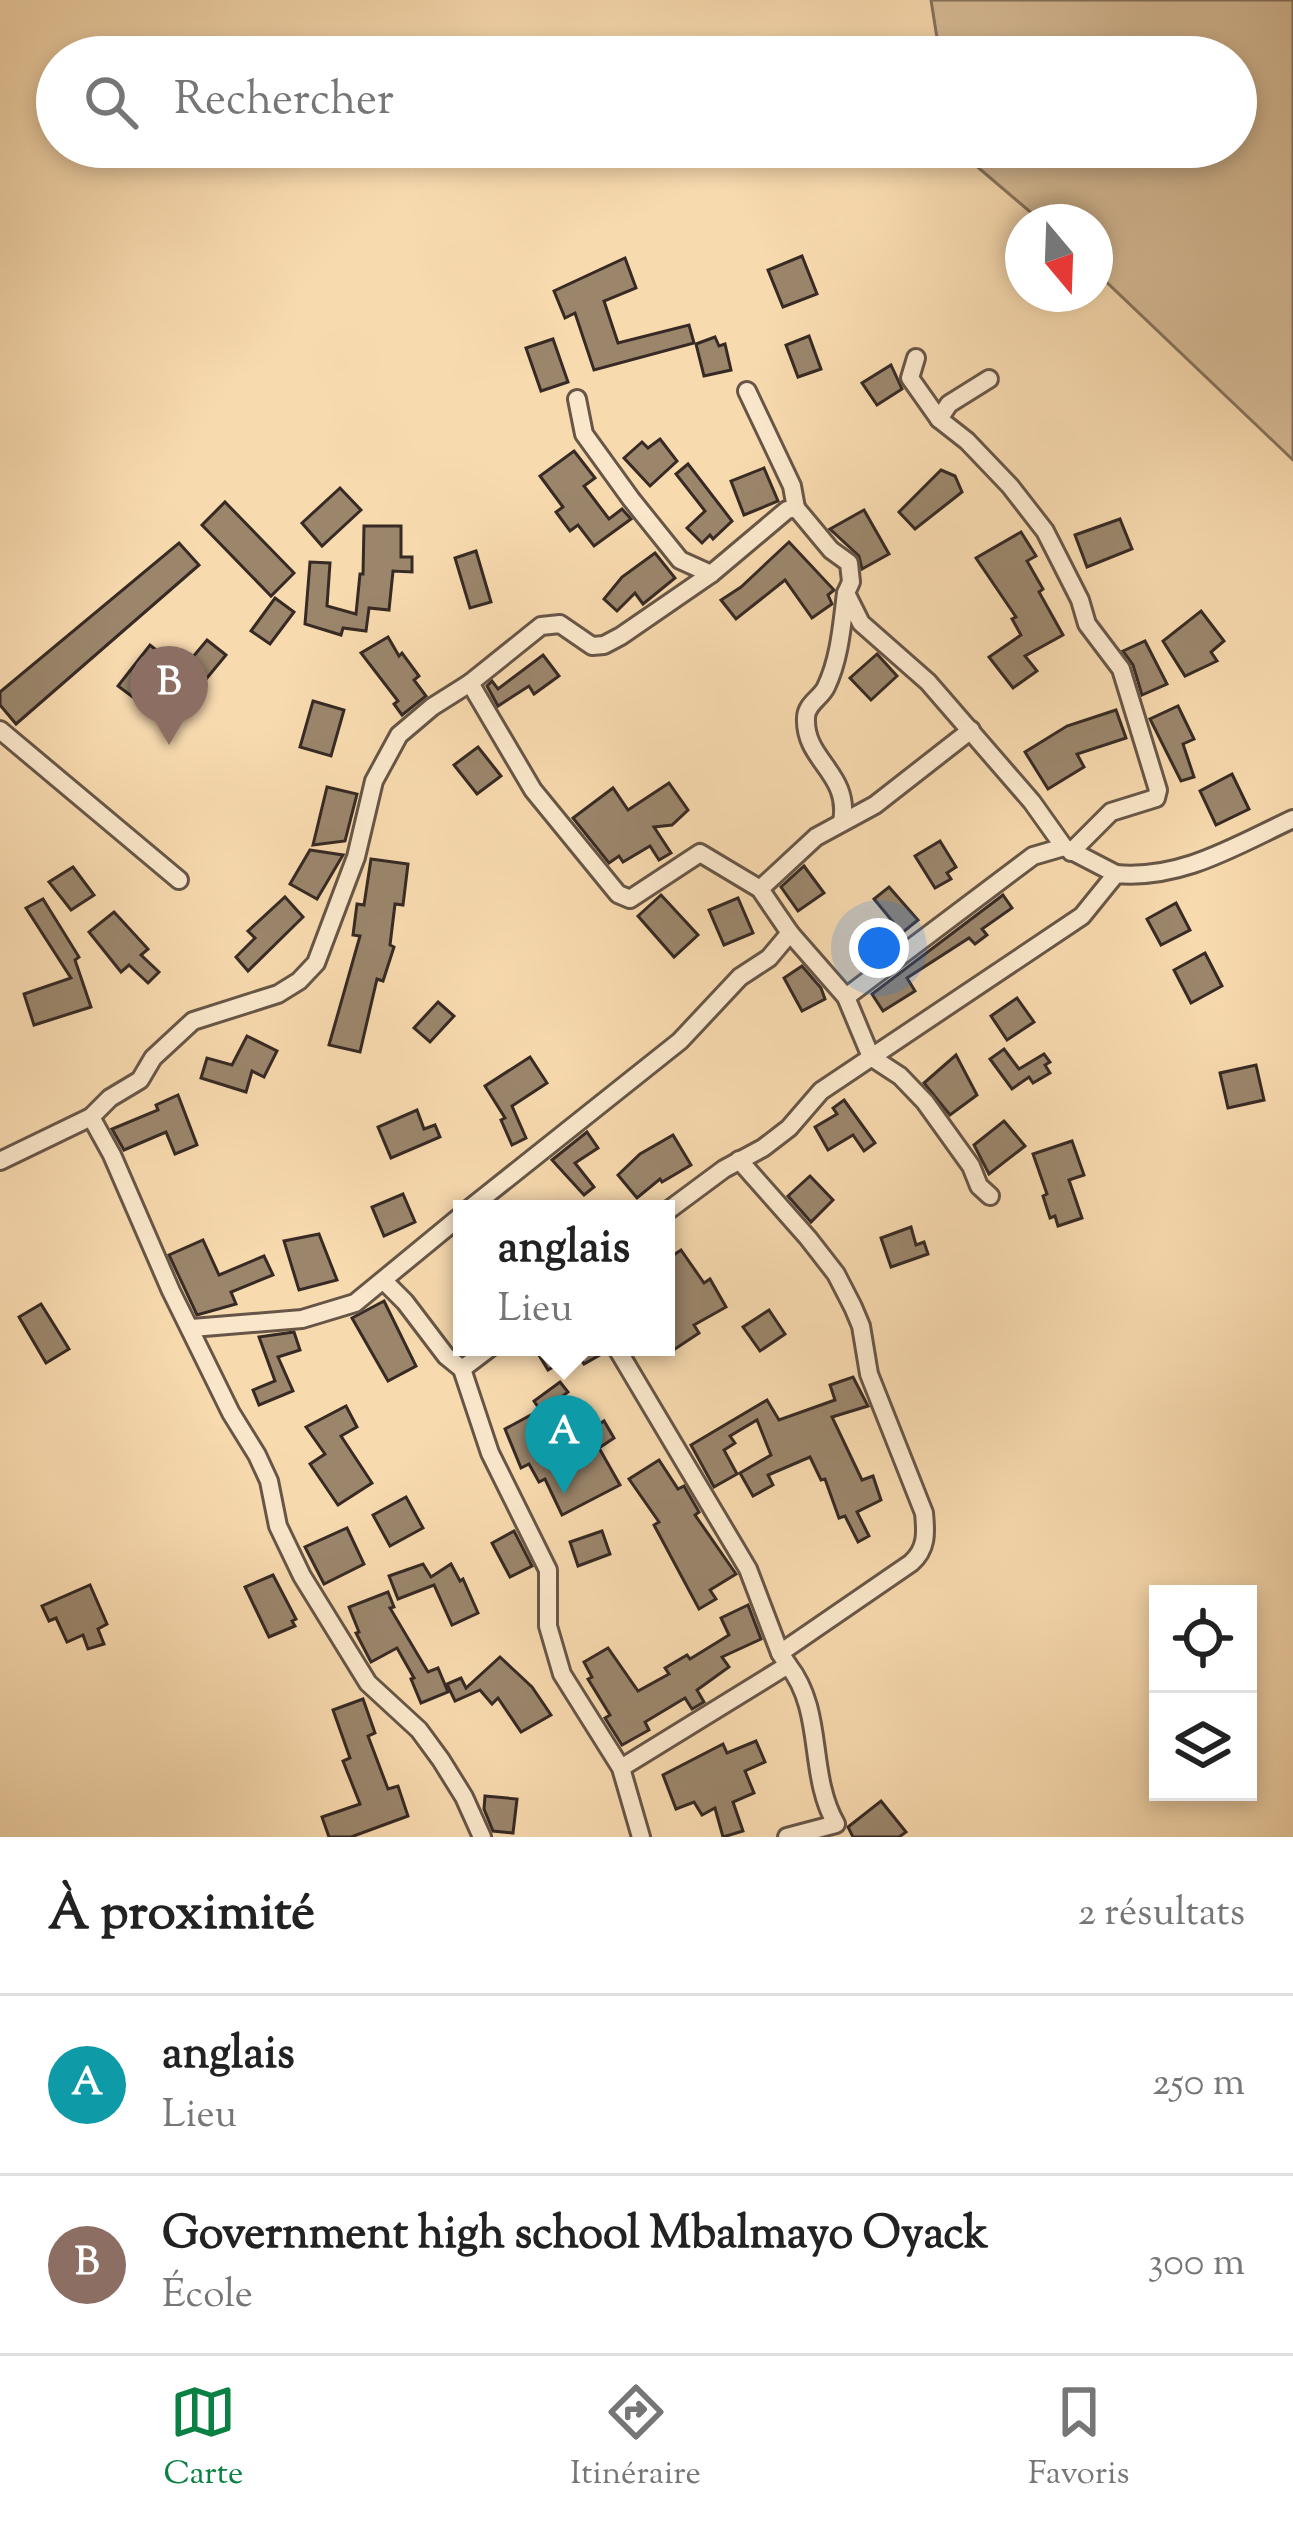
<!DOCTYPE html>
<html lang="fr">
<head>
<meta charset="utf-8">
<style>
	body { margin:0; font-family:"Sorts Mill Goudy",serif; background:#f2f2f2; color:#222 }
	.controls { position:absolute; right:36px; bottom:36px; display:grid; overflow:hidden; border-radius:0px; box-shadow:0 6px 18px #0003 }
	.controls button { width:108px; height:108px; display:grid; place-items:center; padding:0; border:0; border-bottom:3px solid #e0e0e0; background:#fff; color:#222; font:60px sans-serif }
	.compass { position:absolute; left:1005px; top:204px; width:108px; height:108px; border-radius:50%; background:#fff; box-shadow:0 6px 18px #0003; rotate:161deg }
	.you { position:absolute; left:879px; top:948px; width:42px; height:42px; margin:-30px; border:9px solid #fff; border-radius:50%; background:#1a73e8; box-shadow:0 0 0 18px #1a73e833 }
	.badge { display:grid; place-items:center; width:78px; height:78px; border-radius:50%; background:#0b8043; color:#fff; font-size:39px; font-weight:700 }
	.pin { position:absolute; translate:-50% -99px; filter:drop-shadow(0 3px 6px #0008) }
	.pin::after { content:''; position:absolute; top:63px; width:42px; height:36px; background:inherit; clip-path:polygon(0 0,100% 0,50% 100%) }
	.popup { position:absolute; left:453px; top:1200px; width:222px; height:156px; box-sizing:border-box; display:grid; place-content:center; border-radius:0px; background:#fff; filter:drop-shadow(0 3px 9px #0005); font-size:39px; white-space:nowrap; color:#767676 }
	.popup b { font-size:45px; color:#222 }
	.popup::after { content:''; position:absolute; left:50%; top:100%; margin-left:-24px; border:24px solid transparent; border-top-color:#fff }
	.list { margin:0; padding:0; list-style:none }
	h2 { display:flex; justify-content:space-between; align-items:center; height:156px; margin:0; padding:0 48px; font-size:51px }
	h2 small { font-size:39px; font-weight:400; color:#767676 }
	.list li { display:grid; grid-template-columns:78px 1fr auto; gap:36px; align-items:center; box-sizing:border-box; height:180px; padding:0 48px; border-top:3px solid #e0e0e0 }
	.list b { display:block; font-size:45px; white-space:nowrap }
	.list p { margin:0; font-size:39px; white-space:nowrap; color:#767676 }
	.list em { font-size:39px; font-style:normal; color:#767676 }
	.icon { flex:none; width:66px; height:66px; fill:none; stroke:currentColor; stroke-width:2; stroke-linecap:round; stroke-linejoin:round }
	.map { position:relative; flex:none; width:1293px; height:1837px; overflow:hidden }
	.search { position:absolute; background:#fff; box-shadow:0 6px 18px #0003; left:36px; right:36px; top:36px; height:132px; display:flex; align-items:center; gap:30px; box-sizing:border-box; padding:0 42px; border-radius:66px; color:#767676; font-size:45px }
	.sheet { height:516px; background:#fff }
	nav { display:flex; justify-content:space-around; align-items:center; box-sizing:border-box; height:168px; border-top:3px solid #e0e0e0; background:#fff; font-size:33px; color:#767676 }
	nav a { display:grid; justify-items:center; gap:6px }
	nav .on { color:#0b8043 }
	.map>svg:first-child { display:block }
	.green { fill:#d7bc97; stroke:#87735e; stroke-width:3 }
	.building { fill:#9b866c; stroke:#372a24; stroke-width:3 }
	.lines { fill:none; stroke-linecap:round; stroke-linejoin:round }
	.minor-casing { stroke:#675647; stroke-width:22 }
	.minor { stroke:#fae7cb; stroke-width:16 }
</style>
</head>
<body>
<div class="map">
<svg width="1293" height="1837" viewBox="0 0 1293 1837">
	<rect width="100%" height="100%" fill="#f8daaf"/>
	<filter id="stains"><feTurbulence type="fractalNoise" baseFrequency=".00167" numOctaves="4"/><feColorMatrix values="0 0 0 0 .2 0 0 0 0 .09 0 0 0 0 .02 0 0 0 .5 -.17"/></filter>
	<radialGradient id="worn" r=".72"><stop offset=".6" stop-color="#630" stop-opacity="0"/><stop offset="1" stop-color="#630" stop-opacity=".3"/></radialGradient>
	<polygon class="green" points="931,0 1293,0 1293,460 1095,271 1095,222 1042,222 954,147 1236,147 1236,57 940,57"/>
	<g class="building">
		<polygon points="802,256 817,294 783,307 768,270"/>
		<polygon points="625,258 636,288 604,301 618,343 689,325 694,343 594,370 575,313 565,318 554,291"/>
		<polygon points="809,336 821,369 798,377 786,345"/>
		<polygon points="715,337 719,346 725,344 731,370 704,376 696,344"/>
		<polygon points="553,339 568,382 541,391 526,348"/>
		<polygon points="891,365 902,389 877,405 862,383"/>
		<polygon points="660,439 677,461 650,486 624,458 642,442 648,448"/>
		<polygon points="574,451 595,478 584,486 609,519 622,509 631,519 594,546 578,525 570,531 556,512 563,507 540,476"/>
		<polygon points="688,464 732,521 713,539 710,535 702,543 687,528 705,511 676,474"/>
		<polygon points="764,468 778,501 744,515 731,481"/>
		<polygon points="941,470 955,476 962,492 915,529 899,512"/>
		<polygon points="340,488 361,510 322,546 302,523"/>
		<polygon points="225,502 294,573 271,596 202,525"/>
		<polygon points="864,510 889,554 862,569 859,556 830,529"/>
		<polygon points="1120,519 1132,549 1087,567 1075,535"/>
		<polygon points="364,526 401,526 401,557 412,557 412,572 393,571 389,610 369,608 366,631 343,628 341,635 305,624 310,562 330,563 327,606 356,614 360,574 363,574"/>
		<polygon points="1021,532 1036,556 1027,561 1043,589 1039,592 1063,635 1025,656 1037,671 1013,688 989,657 1021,635 1012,619 1016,617 976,558"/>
		<polygon points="789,542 834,590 828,595 832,604 812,618 785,580 736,619 721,600 741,587"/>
		<polygon points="179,543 199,565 16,724 0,705 0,692"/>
		<polygon points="476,551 491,602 470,608 455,558"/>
		<polygon points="655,553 675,578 643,604 635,593 617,611 604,599 622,577"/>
		<polygon points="275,598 294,612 270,644 251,631"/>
		<polygon points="1201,611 1224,641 1211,652 1217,661 1185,676 1163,641"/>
		<polygon points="388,637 399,656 402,653 419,676 414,680 426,696 402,715 394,704 398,701 361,653"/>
		<polygon points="207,640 226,655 169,724 118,686 150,645 182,670"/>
		<polygon points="1145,641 1167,684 1142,695 1133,665 1123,651"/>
		<polygon points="877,654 897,676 871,700 850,678"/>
		<polygon points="543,655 559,676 534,694 529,686 498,706 487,686 492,681 498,689"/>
		<polygon points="313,701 344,710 331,756 300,747"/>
		<polygon points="1178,706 1194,739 1183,744 1194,777 1181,781 1150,719"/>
		<polygon points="1116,710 1126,738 1077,754 1084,767 1048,789 1025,752 1067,726"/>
		<polygon points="478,747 501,776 477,794 454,765"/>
		<polygon points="1232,774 1249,809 1216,825 1200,791"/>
		<polygon points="669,783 688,810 672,825 654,827 671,853 659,860 650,846 623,862 619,856 609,863 573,818 613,788 628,810"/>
		<polygon points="327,787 357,794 345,841 313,845"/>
		<polygon points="940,841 956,867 947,873 951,879 935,888 915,856"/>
		<polygon points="310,850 343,855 317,899 290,884"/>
		<polygon points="371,859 408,864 403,905 395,904 390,945 394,947 383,981 377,979 360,1052 329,1045 360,936 353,935 357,904 364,905"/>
		<polygon points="804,866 824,893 798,911 781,887"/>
		<polygon points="73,867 94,895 71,910 49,882"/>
		<polygon points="889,887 918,920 902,933 874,899"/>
		<polygon points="661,895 698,935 674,957 638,916"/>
		<polygon points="1003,895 1012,908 982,929 987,935 975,944 969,938 907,978 915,991 883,1011 872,994"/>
		<polygon points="285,897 303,917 248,971 236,957 255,938 248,931"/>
		<polygon points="738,898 753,933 724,945 709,910"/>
		<polygon points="43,899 79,957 75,960 91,1007 34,1025 24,994 71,978 26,908"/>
		<polygon points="1176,903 1190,930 1161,945 1147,919"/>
		<polygon points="114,912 148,949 141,955 159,972 148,983 129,965 121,972 89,932"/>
		<polygon points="1205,953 1222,986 1191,1003 1174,970"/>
		<polygon points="802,966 821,988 825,999 802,1011 784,978"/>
		<polygon points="1017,998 1034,1022 1007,1040 991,1016"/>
		<polygon points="438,1002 454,1016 430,1042 414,1028"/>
		<polygon points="247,1036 277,1051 264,1077 252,1071 246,1092 201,1078 207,1058 232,1065"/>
		<polygon points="1004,1049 1019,1069 1044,1054 1050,1062 1045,1065 1050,1073 1033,1083 1029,1077 1012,1089 990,1059"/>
		<polygon points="956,1055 977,1095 950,1115 924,1083"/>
		<polygon points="530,1057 547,1083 512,1106 526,1138 512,1145 501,1120 505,1118 485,1086"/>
		<polygon points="1256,1065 1264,1100 1228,1108 1220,1073"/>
		<polygon points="178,1095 197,1145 175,1154 166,1132 124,1150 112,1129 158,1110 156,1105"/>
		<polygon points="844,1100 875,1143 864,1151 853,1135 828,1150 815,1127 837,1114 833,1108"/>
		<polygon points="417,1110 424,1129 435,1125 440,1137 391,1158 378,1127"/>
		<polygon points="1004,1121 1025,1146 989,1174 974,1145"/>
		<polygon points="587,1132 598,1148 575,1163 594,1187 584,1195 552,1160"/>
		<polygon points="673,1135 691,1165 662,1182 660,1179 637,1198 618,1175 640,1154"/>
		<polygon points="1072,1141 1084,1175 1069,1180 1082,1218 1058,1226 1055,1216 1050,1218 1043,1196 1047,1194 1033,1154"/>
		<polygon points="810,1176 833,1200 811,1222 788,1196"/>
		<polygon points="403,1194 415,1222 384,1236 372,1207"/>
		<polygon points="911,1227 916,1245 924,1242 928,1254 891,1267 881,1238"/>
		<polygon points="319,1234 337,1280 299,1290 284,1241"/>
		<polygon points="203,1240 219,1275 264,1256 273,1275 231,1292 236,1304 197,1315 169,1255"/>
		<polygon points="681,1250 704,1283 710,1279 726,1307 694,1325 699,1333 675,1349 666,1335 666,1260"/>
		<polygon points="384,1301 416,1366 388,1381 352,1318"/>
		<polygon points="41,1304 69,1349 46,1363 19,1317"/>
		<polygon points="769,1310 785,1334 760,1351 743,1327"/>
		<polygon points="294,1332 300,1350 278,1357 293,1391 259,1405 253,1390 275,1381 259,1337"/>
		<polygon points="534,1347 549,1347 552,1352 561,1347 603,1347 605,1352 584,1364 577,1353 548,1370"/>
		<polygon points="853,1377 868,1406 832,1417 862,1480 873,1476 881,1500 857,1512 869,1536 858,1542 845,1516 839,1518 825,1479 821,1480 810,1457 768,1475 773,1485 753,1496 740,1473 771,1455 757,1420 730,1436 735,1443 724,1450 737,1474 714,1487 691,1445 767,1400 779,1420 835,1400 830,1385"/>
		<polygon points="560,1382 568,1392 559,1399 583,1435 604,1421 614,1438 599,1448 620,1485 562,1515 545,1479 539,1482 529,1464 521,1468 505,1429 540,1410 534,1401"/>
		<polygon points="346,1406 357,1427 341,1436 372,1483 338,1505 310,1464 325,1454 306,1427"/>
		<polygon points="659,1460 678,1489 684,1486 699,1512 695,1515 736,1574 710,1590 716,1599 699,1609 654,1525 659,1522 629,1479"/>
		<polygon points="406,1497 423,1528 390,1546 373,1515"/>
		<polygon points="347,1528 364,1564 324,1584 305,1547"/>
		<polygon points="514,1531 532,1566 510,1577 492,1543"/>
		<polygon points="602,1531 610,1554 578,1566 570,1542"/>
		<polygon points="423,1564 431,1577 451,1564 460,1581 463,1579 478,1613 452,1625 434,1585 398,1599 389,1576"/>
		<polygon points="273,1575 296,1619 292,1621 295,1626 269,1637 245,1587"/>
		<polygon points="90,1585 107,1624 98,1629 104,1644 88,1649 83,1635 67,1642 56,1618 49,1621 42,1606"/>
		<polygon points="388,1592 394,1607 390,1608 428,1672 438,1668 448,1692 421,1703 411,1679 414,1678 397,1648 371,1662 356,1633 359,1632 349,1607"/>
		<polygon points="748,1605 761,1639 722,1657 729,1667 697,1690 704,1702 692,1709 685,1698 645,1722 649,1730 622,1745 605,1718 610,1715 588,1679 592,1677 584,1662 608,1648 638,1691 669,1674 665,1668 687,1655 690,1659 729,1635 721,1618"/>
		<polygon points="500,1657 532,1687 551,1715 521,1732 498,1698 492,1704 480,1690 455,1701 447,1684 461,1678 466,1688"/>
		<polygon points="363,1699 375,1733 368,1736 388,1789 398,1786 408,1816 351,1837 329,1837 322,1817 360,1804 343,1761 350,1758 333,1710"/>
		<polygon points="756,1741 765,1762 745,1771 754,1793 733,1802 743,1831 723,1837 715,1808 702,1815 694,1802 676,1809 663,1775 723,1744 727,1753"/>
		<polygon points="485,1796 517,1799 513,1833 493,1831 484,1809"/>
		<polygon points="881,1801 906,1832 899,1837 853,1837 848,1827"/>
	</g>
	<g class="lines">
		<defs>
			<g id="minor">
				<polyline points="916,358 910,378 939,419 967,441 1010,486 1045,531 1080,600 1087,624 1121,669 1158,790 1156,798 1111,812 1071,852"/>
				<polyline points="747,391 792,486 796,508"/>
				<polyline points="577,399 584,434 631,499 680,560 711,574"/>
				<polyline points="939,419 949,404 989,379"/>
				<polyline points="470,683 533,790 618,894 630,899 700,853 760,889 790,933 846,997 871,1057 900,1076 925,1102 971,1166 979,1186 990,1196"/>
				<polyline points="0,730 179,880"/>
				<path d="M842,822C851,773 804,761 806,718C806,704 821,698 826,687C840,658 842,624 846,593"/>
				<polyline points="760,889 816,837 875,805 971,730"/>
				<polyline points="846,997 1033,856 1064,847"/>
				<polyline points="91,1117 112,1155 171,1291 231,1413 257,1455 269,1481 278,1526 302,1576 368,1683 419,1730 441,1760 464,1797 482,1837"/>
				<polyline points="0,1161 91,1117 110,1098 140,1080 153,1058 193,1021 278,994 299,981 316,963 356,857 374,781 399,735 432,707 470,683 541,626 560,624 592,646 604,645 621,636 711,574 787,510 796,508 831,550 849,563 851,582 846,593 861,623 928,682 1032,802 1064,847 1116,874"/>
				<polyline points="469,1209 680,1041 740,977 769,958 790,933"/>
				<path d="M666,1212L724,1169L763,1148L789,1128L821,1091L1082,916L1116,874C1181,880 1235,846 1293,819"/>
				<polyline points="384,1281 405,1302 446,1356 462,1369 490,1453 548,1570 548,1626 562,1674 621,1768 641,1837"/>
				<polyline points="192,1328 302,1319 355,1303 462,1215"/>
				<polyline points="616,1347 748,1569 780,1653"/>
				<polyline points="462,1369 491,1347"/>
				<path d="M621,1768L788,1665L780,1653L911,1563C927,1549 926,1533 924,1513L869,1374L861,1326L853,1307L836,1274L808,1238L739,1160"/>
				<path d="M787,1837L836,1824C807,1773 825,1712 788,1665"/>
			</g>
		</defs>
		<use href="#minor" class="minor-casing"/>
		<use href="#minor" class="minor"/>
	</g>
	<rect width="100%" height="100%" filter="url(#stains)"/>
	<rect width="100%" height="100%" fill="url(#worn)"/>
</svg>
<div class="controls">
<button><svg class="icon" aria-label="locate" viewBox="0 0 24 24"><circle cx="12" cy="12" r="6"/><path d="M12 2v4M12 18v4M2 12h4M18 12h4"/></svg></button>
<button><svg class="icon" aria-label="layers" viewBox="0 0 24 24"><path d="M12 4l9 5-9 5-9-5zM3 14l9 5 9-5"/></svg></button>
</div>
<svg class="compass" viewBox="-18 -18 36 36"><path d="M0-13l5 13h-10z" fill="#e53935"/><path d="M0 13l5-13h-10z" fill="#767676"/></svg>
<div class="you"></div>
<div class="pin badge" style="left:564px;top:1494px;background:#0f9aa8">A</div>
<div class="popup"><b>anglais</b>Lieu</div>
<div class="pin badge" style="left:169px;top:745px;background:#8d6e63">B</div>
<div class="search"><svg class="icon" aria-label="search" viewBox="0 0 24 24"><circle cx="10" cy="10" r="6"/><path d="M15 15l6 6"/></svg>Rechercher</div>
</div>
<section class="sheet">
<h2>À proximité<small>2 résultats</small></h2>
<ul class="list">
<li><span class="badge" style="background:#0f9aa8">A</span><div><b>anglais</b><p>Lieu</p></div><em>250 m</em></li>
<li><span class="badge" style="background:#8d6e63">B</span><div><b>Government high school Mbalmayo Oyack</b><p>École</p></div><em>300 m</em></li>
</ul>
</section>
<nav>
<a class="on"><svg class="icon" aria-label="map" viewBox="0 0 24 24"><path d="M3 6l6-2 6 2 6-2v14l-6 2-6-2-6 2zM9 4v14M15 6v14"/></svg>Carte</a>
<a><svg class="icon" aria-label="directions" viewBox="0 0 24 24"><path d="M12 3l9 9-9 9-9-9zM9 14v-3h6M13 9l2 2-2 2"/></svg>Itinéraire</a>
<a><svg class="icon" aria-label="saved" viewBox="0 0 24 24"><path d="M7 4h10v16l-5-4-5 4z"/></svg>Favoris</a>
</nav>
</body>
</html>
